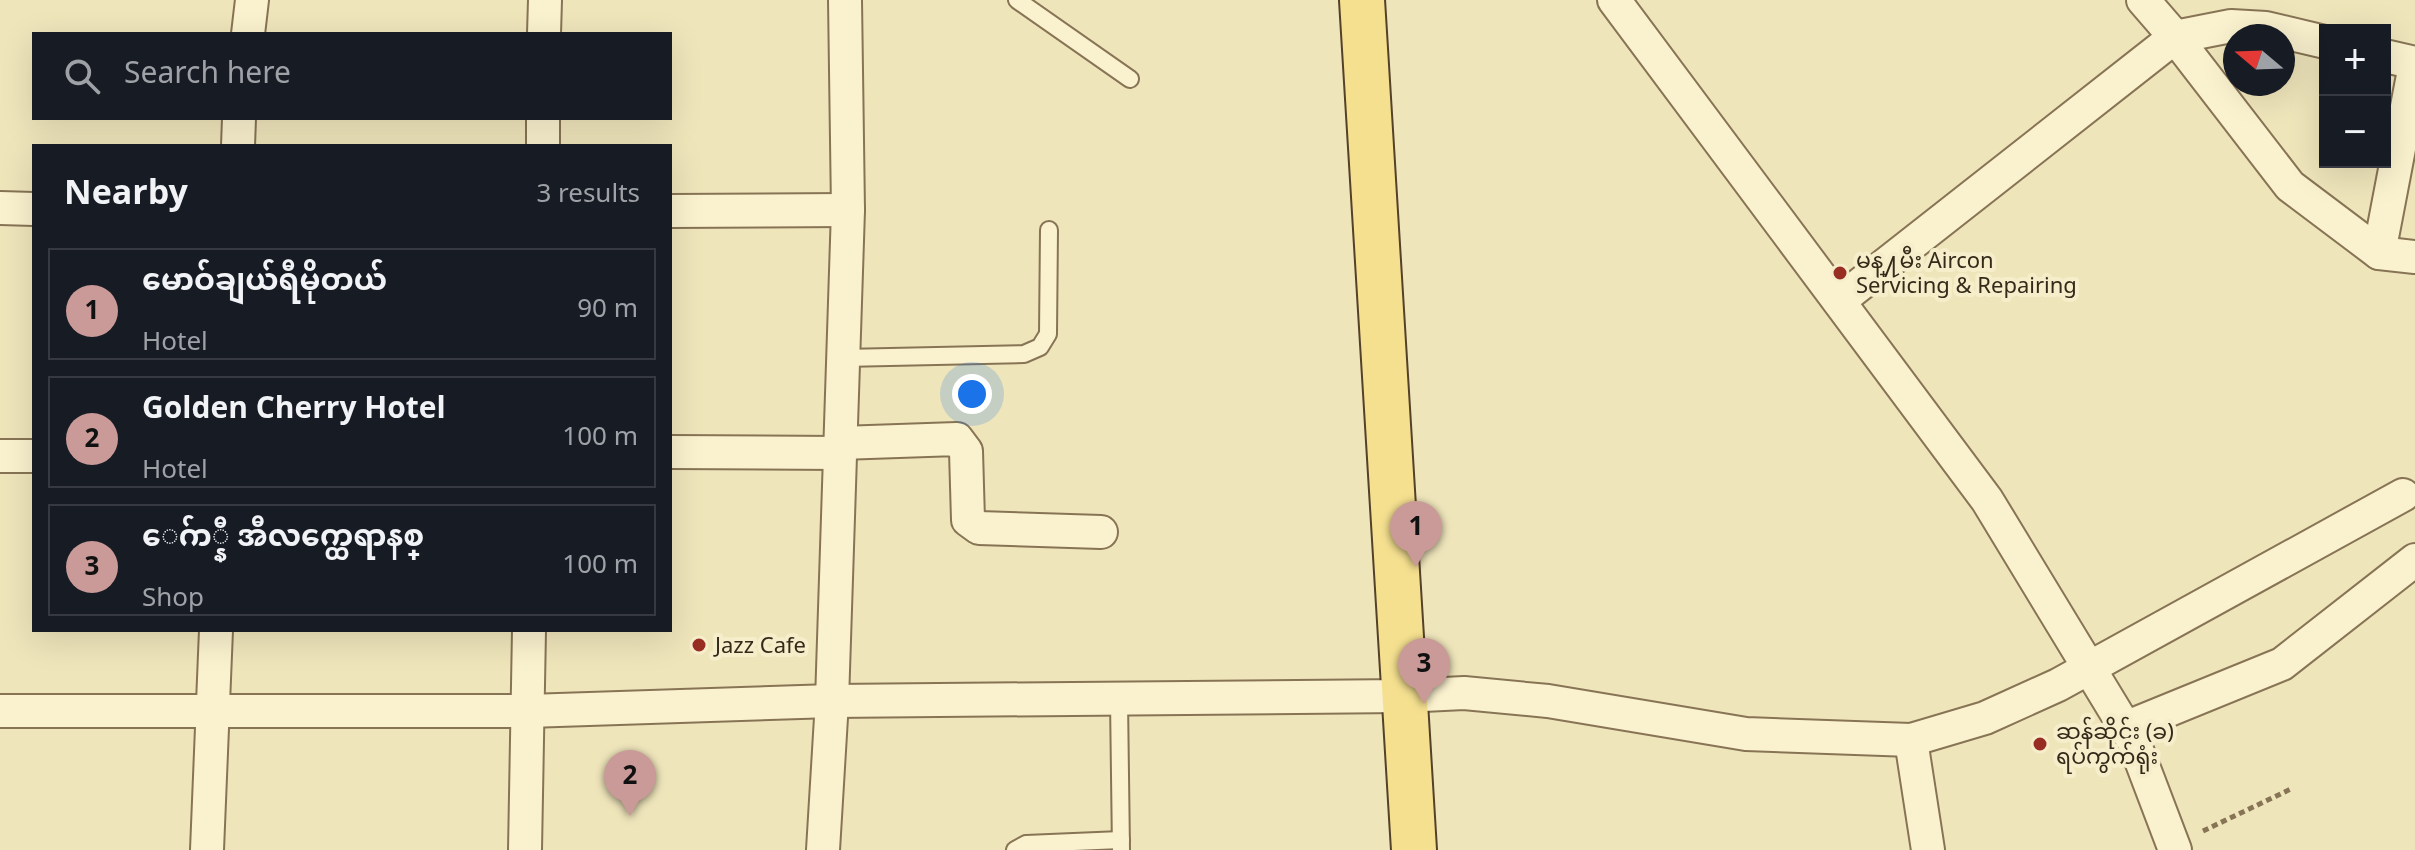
<!DOCTYPE html>
<html lang="en">
<head>
<meta charset="utf-8">
<style>
	body { margin:0; font-family:Georgia,"Noto Sans Myanmar",serif; background:#20242c; color:#f1f3f6 }
	.controls { position:absolute; right:24px; top:24px; display:grid; overflow:hidden; border-radius:0px; box-shadow:0 8px 32px #0002 }
	.controls button { width:72px; height:72px; display:grid; place-items:center; padding:0; border:0; border-bottom:2px solid #363941; background:#171b24; color:#f1f3f6; font:40px sans-serif }
	.compass { position:absolute; left:2223px; top:24px; width:72px; height:72px; border-radius:50%; background:#171b24; box-shadow:0 8px 32px #0002; rotate:289deg }
	.you { position:absolute; left:972px; top:394px; width:28px; height:28px; margin:-20px; border:6px solid #fff; border-radius:50%; background:#1a73e8; box-shadow:0 0 0 12px #1a73e833 }
	.badge { display:grid; place-items:center; width:52px; height:52px; border-radius:50%; background:#c99a97; color:#111; font-size:26px; font-weight:700 }
	.pin { position:absolute; translate:-50% -66px; filter:drop-shadow(0 2px 4px #0008) }
	.pin::after { content:''; position:absolute; top:42px; width:28px; height:24px; background:inherit; clip-path:polygon(0 0,100% 0,50% 100%) }
	.list { margin:0; padding:0; list-style:none }
	h2 { display:flex; justify-content:space-between; align-items:center; height:104px; margin:0; padding:0 32px; font-size:34px }
	h2 small { font-size:26px; font-weight:400; color:#9ea1a6 }
	.list li { display:grid; grid-template-columns:52px 1fr auto; gap:24px; align-items:center; box-sizing:border-box; height:112px; margin:0 16px 16px; padding:0 16px; border:2px solid #363941; border-radius:0px }
	.list b { display:block; font-size:30px; white-space:nowrap }
	.list p { margin:0; font-size:26px; white-space:nowrap; color:#9ea1a6 }
	.list em { font-size:26px; font-style:normal; color:#9ea1a6 }
	.icon { flex:none; width:44px; height:44px; fill:none; stroke:currentColor; stroke-width:2; stroke-linecap:round; stroke-linejoin:round }
	.map { position:relative; flex:none; width:2415px; height:850px; overflow:hidden }
	.search { position:absolute; background:#171b24; box-shadow:0 8px 32px #0002; left:32px; top:32px; width:640px; height:88px; display:flex; align-items:center; gap:20px; box-sizing:border-box; padding:0 28px; border-radius:0px; color:#9ea1a6; font-size:30px }
	.panel { position:absolute; background:#171b24; box-shadow:0 8px 32px #0002; left:32px; top:144px; width:640px; height:488px; border-radius:0px }
	.map>svg:first-child { display:block }
	.lines { fill:none; stroke-linecap:round; stroke-linejoin:round }
	.lane-casing { stroke:#877455; stroke-width:20 }
	.street-casing { stroke:#877455; stroke-width:36 }
	.primary-casing { stroke:#54412a; stroke-width:48 }
	.path { stroke:#877455; stroke-width:5; stroke-dasharray:6 4; stroke-linecap:butt }
	.lane { stroke:#faf1ce; stroke-width:16 }
	.street { stroke:#faf1ce; stroke-width:32 }
	.primary { stroke:#f5e090; stroke-width:44 }
	.poi-dot { fill:#982e23; stroke:#f6eecb; stroke-width:3 }
	.labels { text-anchor:middle; stroke-width:8; stroke-linejoin:round; paint-order:stroke }
	.poi-label { font-size:22px; fill:#352a1a; stroke:#f6eecb; text-anchor:start }
</style>
</head>
<body>
<div class="map">
<svg width="2415" height="850" viewBox="0 0 2415 850">
	<rect width="100%" height="100%" fill="#efe5bb"/>
	<g class="lines">
		<defs>
			<g id="lane">
				<polyline points="1017,0 1130,79"/>
				<polyline points="843,358 1024,354 1040,347 1048,334 1049,230"/>
				<polyline points="1119,700 1121,850"/>
				<polyline points="1015,850 1026,844 1121,840"/>
			</g>
			<g id="street">
				<polyline points="1614,0 1987,500 2134,742 2175,850"/>
				<polyline points="2143,0 2175,37 2290,186 2379,253 2415,257"/>
				<polyline points="248,34 252,0"/>
				<polyline points="544,34 545,0"/>
				<polyline points="2385,56 2415,63"/>
				<polyline points="238,146 239,118"/>
				<polyline points="543,146 543,118"/>
				<polyline points="0,208 34,209"/>
				<polyline points="670,211 848,210"/>
				<polyline points="2379,253 2415,65"/>
				<polyline points="1839,301 2175,37 2231,26 2266,28 2325,42"/>
				<polyline points="840,443 957,439 966,451 968,520 979,528 1101,532"/>
				<polyline points="670,452 840,453"/>
				<polyline points="0,456 34,456"/>
				<polyline points="0,711 528,711 832,701 1403,696 1464,693 1548,701 1746,734 1911,740 1985,718 2058,685 2403,495"/>
				<polyline points="2125,728 2282,664 2415,560"/>
				<polyline points="1911,740 1928,850"/>
				<polyline points="207,850 216,630"/>
				<polyline points="525,850 529,630"/>
				<polyline points="823,850 832,701 848,210 845,0"/>
			</g>
			<polyline id="primary" points="1362,0 1414,850"/>
		</defs>
		<use href="#lane" class="lane-casing"/>
		<use href="#street" class="street-casing"/>
		<use href="#primary" class="primary-casing"/>
		<polyline class="path" points="2203,831 2293,788"/>
		<use href="#lane" class="lane"/>
		<use href="#street" class="street"/>
		<use href="#primary" class="primary"/>
	</g>
	<g class="poi-dot">
		<circle cx="1840" cy="273" r="8"/>
		<circle cx="699" cy="645" r="8"/>
		<circle cx="2040" cy="744" r="8"/>
	</g>
	<g class="labels">
		<g class="poi-label">
			<text x="1856" y="268">မန္႔မီး Aircon<tspan x="1856" dy="25">Servicing &amp; Repairing</tspan></text>
			<text x="715" y="653">Jazz Cafe</text>
			<text x="2056" y="739">ဆန်ဆိုင်း (ခ)<tspan x="2056" dy="25">ရပ်ကွက်ရုံး</tspan></text>
		</g>
	</g>
</svg>
<div class="controls">
<button>+</button>
<button>−</button>
</div>
<svg class="compass" viewBox="-18 -18 36 36"><path d="M0-13l5 13h-10z" fill="#e53935"/><path d="M0 13l5-13h-10z" fill="#9ea1a6"/></svg>
<div class="you"></div>
<div class="pin badge" style="left:1416px;top:567px">1</div>
<div class="pin badge" style="left:630px;top:816px">2</div>
<div class="pin badge" style="left:1424px;top:704px">3</div>
<div class="search"><svg class="icon" aria-label="search" viewBox="0 0 24 24"><circle cx="10" cy="10" r="6"/><path d="M15 15l6 6"/></svg>Search here</div>
<section class="panel">
<h2>Nearby<small>3 results</small></h2>
<ul class="list">
<li><span class="badge">1</span><div><b>မောဝ်ချယ်ရီမိုတယ်</b><p>Hotel</p></div><em>90 m</em></li>
<li><span class="badge">2</span><div><b>Golden Cherry Hotel</b><p>Hotel</p></div><em>100 m</em></li>
<li><span class="badge">3</span><div><b>ေဂ်ာ္နီ အီလက္ထေရာနစ္</b><p>Shop</p></div><em>100 m</em></li>
</ul>
</section>
</div>
</body>
</html>
